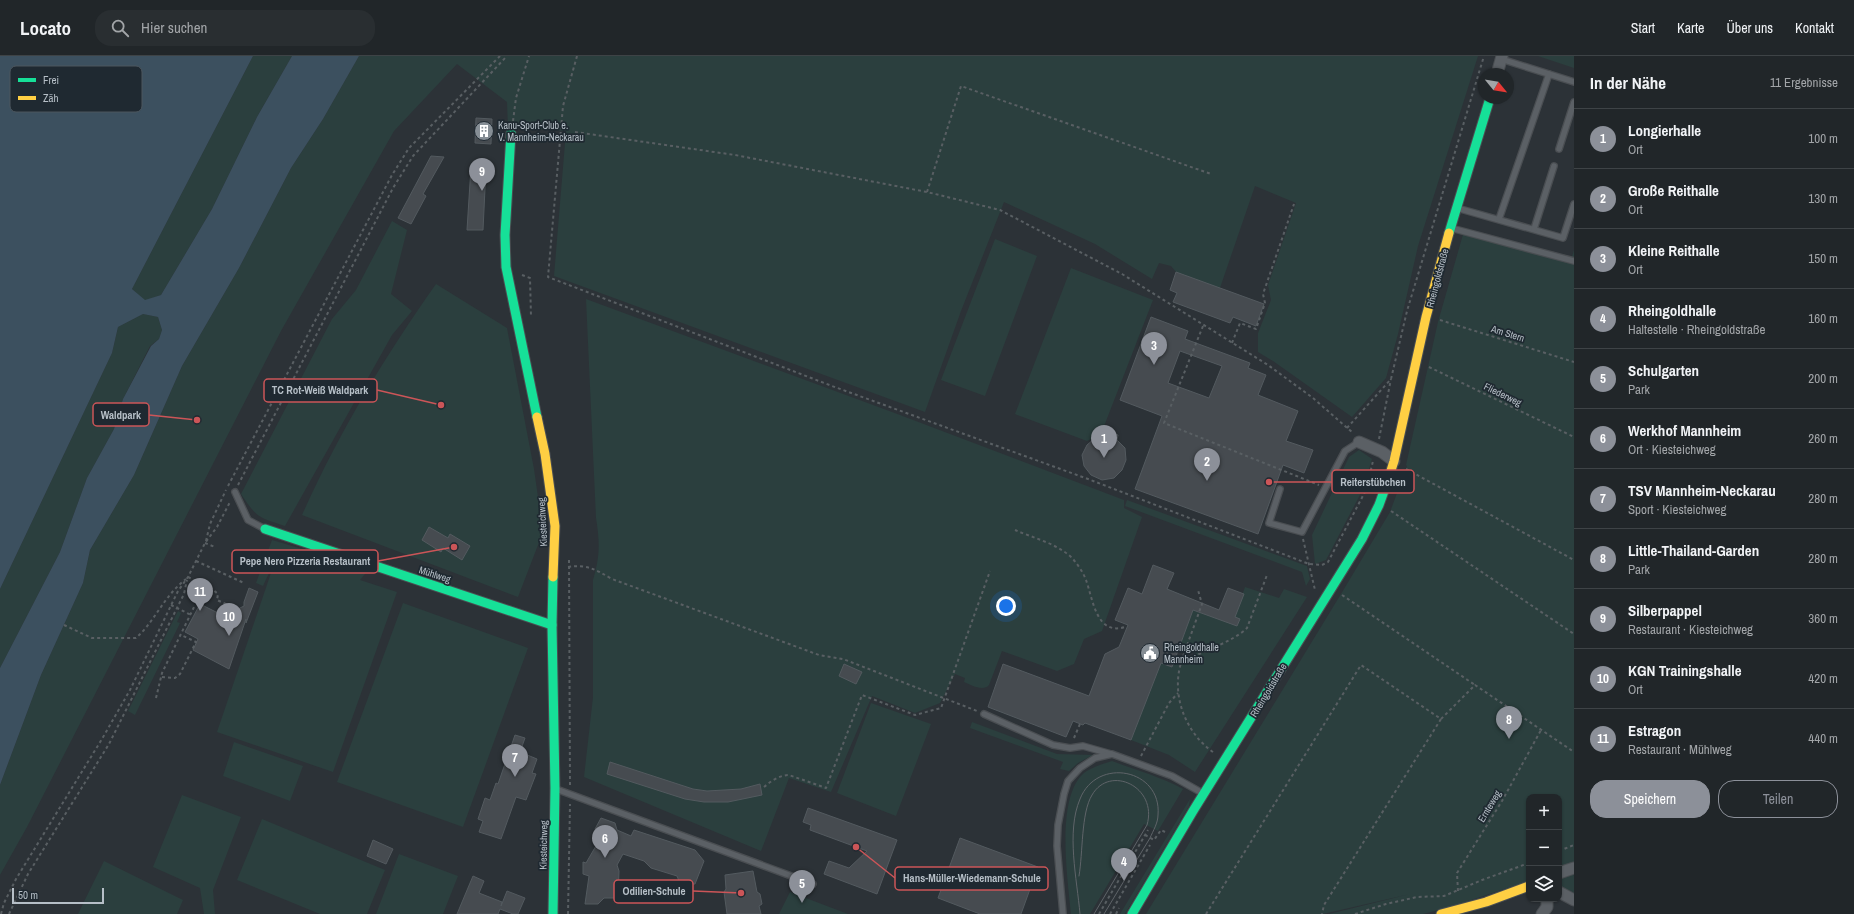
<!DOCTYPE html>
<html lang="de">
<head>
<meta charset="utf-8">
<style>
	body { margin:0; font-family:"Archivo Narrow",sans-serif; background:#292e31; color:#f1f3f6 }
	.controls { position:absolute; right:12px; bottom:12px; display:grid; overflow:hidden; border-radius:8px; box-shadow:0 1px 3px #0004 }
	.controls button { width:36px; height:36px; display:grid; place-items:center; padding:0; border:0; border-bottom:1px solid #3e4346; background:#212629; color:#f1f3f6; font:20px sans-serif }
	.compass { position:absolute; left:1478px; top:12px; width:36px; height:36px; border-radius:50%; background:#212629; box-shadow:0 1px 3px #0004; rotate:120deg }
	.scale { position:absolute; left:12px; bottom:10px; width:92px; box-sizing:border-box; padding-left:4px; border:2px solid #b6bfc7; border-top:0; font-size:11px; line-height:14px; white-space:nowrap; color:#b6bfc7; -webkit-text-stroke:3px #1f2931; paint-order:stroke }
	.you { position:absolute; left:1006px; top:550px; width:14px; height:14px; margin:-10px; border:3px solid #fff; border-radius:50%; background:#1a73e8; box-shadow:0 0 0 6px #1a73e833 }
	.badge { display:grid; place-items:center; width:26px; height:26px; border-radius:50%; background:#8c9099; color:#fff; font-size:13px; font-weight:700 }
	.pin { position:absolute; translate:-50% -33px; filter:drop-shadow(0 1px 2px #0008) }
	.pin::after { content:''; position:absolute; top:21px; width:14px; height:12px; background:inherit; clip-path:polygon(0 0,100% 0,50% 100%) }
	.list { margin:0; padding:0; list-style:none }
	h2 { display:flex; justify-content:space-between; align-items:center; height:52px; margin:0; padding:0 16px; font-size:17px }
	h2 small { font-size:13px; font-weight:400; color:#a2a5a8 }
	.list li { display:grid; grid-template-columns:26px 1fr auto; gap:12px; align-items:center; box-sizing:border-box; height:60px; padding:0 16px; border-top:1px solid #3e4346 }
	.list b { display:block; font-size:15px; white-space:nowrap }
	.list p { margin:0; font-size:13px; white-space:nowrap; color:#a2a5a8 }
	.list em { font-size:13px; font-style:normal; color:#a2a5a8 }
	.actions { display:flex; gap:8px; padding:12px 16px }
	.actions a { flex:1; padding:9px 0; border:1px solid #8c9099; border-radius:16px; text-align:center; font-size:14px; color:#8c9099 }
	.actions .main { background:#8c9099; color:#fff }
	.icon { flex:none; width:22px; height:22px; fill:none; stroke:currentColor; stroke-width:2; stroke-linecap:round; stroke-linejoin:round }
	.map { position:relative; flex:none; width:1574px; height:858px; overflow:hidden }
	header { display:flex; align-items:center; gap:24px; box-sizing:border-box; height:56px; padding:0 20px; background:#212629; border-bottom:1px solid #3e4346 }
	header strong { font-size:19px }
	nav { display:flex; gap:22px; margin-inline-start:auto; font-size:14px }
	.search { width:280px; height:36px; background:#292e31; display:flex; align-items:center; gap:10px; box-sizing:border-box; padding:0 14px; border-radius:16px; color:#a2a5a8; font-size:15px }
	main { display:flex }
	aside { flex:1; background:#212629 }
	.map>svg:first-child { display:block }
	.green { fill:#2b3f3e }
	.water { fill:#3c505f }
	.building { fill:#464b50; stroke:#535a5f; fill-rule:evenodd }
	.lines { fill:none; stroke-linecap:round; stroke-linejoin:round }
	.lane-casing { stroke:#4a4e52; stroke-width:8 }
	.street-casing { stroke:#4a4e52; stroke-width:13 }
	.fast-casing { stroke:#4a4e52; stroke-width:11 }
	.slow-casing { stroke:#4a4e52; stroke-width:11 }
	.path { stroke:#595f63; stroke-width:2; stroke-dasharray:3 3; stroke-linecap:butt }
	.lane { stroke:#5b6065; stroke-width:5.5 }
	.street { stroke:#5b6065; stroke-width:11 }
	.fast { stroke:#16e098; stroke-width:9 }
	.slow { stroke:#ffcf43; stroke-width:9 }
	.tram { stroke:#5f6469; stroke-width:1 }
	.labels { text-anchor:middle; stroke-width:3.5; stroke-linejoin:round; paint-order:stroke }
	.poi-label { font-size:10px; fill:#b6bfc7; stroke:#1f2931; text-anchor:start }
	.street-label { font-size:10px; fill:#b6bfc7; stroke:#1f2931 }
	.key { fill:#1f2931; stroke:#4c565e; stroke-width:1 }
	.key-label { font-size:11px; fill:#b6bfc7 }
	.leader { fill:none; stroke:#cc5558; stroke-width:1.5 }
	.callout-dot { fill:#cc5558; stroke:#1f2931; stroke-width:1.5 }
	.callout { fill:#1f2931; stroke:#cc5558; stroke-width:1.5 }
	.callout-label { font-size:11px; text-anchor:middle; font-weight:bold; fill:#b6bfc7 }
</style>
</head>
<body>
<header>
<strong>Locato</strong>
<div class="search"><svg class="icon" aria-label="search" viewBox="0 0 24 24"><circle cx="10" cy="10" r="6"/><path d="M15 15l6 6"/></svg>Hier suchen</div>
<nav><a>Start</a><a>Karte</a><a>Über uns</a><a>Kontakt</a></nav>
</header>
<main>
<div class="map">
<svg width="1574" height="858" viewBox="0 0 1574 858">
	<rect width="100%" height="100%" fill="#2c3237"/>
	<g class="green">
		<polygon points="253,0 292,0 257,61 212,153 161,239 145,245 132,233"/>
		<polygon points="359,0 1478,0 1418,190 1398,278 1386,322 1352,361 1273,305 1258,296 1258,277 1271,244 1268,229 1296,147 1255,130 1220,232 1176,216 1171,210 1159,207 1152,223 1095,188 1004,146 961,255 925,356 554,220 566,75 508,71 507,46 457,8 394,75 281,275 27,771 0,819 0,729 41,619 83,527 90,494 134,419 182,310 239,212 291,112 323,63"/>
		<polygon points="1538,0 1574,0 1574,12"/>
		<path d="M392,165L407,174L391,238L412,255L392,279L285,470C258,461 257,462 241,438L332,263L356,234Z"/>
		<polygon points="1464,175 1571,204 1574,194 1574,808 1559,813 1559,741 1529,741 1529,825 1447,852 1423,858 1329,858 1410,838 1323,858 1146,858 1341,538 1390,456 1407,410 1406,409 1438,266"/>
		<polygon points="995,183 1037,200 985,340 941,324"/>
		<polygon points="1071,212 1153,244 1101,378 1087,385 1015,358"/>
		<path d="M436,228L507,272L534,413L543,476L518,541L302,459C338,378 385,300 436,228Z"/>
		<path d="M586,243L892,356L1124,444V452L1142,461L1102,575L1084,583L1074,608L1057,615L1002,595L989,629C983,636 971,629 964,626L965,622L955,618L940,647L915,657L872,640L831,736L789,722L761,795L584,721L593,641V524C600,501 600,486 596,462Z"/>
		<polygon points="143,258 158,261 162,274 159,283 150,290 123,343 114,373 87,422 60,496 0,612 0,533 112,297 118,271"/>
		<polygon points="1359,394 1372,403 1363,433 1326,504 1315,508 1312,479 1349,401"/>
		<polygon points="1127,444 1307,510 1310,523 1306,530 1302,516 1125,450"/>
		<polygon points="272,484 369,513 360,524 397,536 333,716 217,676 276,502 263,530 256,527"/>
		<polygon points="1245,531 1279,542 1284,533 1307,541 1195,716 1169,699 1131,684 1161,607 1172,611 1176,599 1188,605 1196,602 1193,595 1190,596 1179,591 1193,554 1232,568"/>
		<polygon points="403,547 528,592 463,771 337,726"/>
		<polygon points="178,555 181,557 177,566 180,567 135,659 128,655"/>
		<polygon points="871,647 931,668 896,760 837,737"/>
		<polygon points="972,666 1057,698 1093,699 1078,707 1069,715 1060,713 1063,706 970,672"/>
		<polygon points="234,686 303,710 290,745 223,720"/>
		<path d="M1112,705C1136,714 1161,721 1183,733L1158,775L1144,768L1090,858H1071C1068,824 1055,742 1084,717C1092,711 1103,708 1112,705Z"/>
		<polygon points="182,739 241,761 213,834 215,858 204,858 200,832 153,811"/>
		<polygon points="1190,743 1189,750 1125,858 1120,858"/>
		<polygon points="262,763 385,814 367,858 320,858 237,824"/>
		<polygon points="399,798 458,820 443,858 376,858"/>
		<polygon points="104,805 183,844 177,858 78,858"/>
		<polygon points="1574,814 1574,841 1559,832 1559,822"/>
		<polygon points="790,836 848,858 779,858"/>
	</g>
	<polygon class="water" points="0,0 253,0 132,233 145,244 161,239 212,153 257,61 292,0 359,0 323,63 291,112 239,212 182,310 134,419 90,494 83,527 41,619 0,729 0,612 60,496 87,422 114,373 123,343 151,290 159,283 162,274 158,261 143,258 118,271 112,297 0,533"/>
	<g class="building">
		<polygon points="476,62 492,63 491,88 475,87"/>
		<polygon points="431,100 444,101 423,138 426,140 411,168 398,162"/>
		<polygon points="471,111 486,112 483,174 467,174"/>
		<polygon points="1176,216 1264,248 1256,270 1233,261 1230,267 1173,246 1177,237 1170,234"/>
		<path d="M1151,261L1188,275L1185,283L1250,307L1248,312L1266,319L1258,339L1298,355L1286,385L1313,394L1304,417L1283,409L1258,478L1135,433L1162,360L1120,344ZM1180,295L1222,310L1209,342L1168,327Z"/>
		<polygon points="1107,375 1118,379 1117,384 1125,392 1126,404 1122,414 1114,422 1102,424 1091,419 1084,410 1082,399 1087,389 1095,382 1105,379"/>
		<polygon points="429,471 448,482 450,478 470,490 462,504 443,492 441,496 422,484"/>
		<polygon points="1153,509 1174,517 1167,533 1219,554 1228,532 1244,538 1235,561 1240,563 1237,570 1193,554 1172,611 1161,607 1131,684 1085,667 1083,669 1073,665 1066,681 988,651 1003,608 1089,640 1105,598 1119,591 1128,569 1115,564 1128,532 1142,538"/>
		<polygon points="249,532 258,536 246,567 246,563 229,613 193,594 198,583 185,576 200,548 224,560 244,550 244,546"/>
		<polygon points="844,608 862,616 856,628 839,620"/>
		<polygon points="515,679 525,682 520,696 537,703 532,717 536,718 526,744 516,741 501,783 479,776 483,765 478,763 485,742 490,744 496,727 498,728"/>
		<polygon points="610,706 693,733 707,735 741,733 760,728 762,739 728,746 704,746 685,743 607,718"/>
		<polygon points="808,752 897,784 877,838 824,818 829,805 849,812 867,795 810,774 811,769 803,766"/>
		<polygon points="601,762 615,767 617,774 631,780 634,774 695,794 704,805 695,828 690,828 688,831 681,830 677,820 651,812 644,805 623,798 617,809 619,815 618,842 604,842 598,848 585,848 589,820 583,818 583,806 586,807 600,783 595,773"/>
		<polygon points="960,782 1038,811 1021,858 980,858 938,842"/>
		<polygon points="373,784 393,793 386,808 367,800"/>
		<polygon points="753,815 757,836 760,838 762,848 759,850 761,858 727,858 724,836 726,833 725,819"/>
		<polygon points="473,820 484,825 479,837 502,846 501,850 507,835 525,842 518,858 513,858 500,853 498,858 457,858"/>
	</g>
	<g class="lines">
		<defs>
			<g id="lane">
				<polyline points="1501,3 1574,26"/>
				<polyline points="1559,93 1574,46"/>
				<polyline points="1457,152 1563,182 1574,148"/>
				<polyline points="1499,163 1549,18"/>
				<polyline points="1451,172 1574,205"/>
				<polyline points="1534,173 1554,110"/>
				<polyline points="1280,433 1269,467 1302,476 1345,395 1359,386"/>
				<polyline points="235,436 248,464 265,473"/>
				<polyline points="984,658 1053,689 1070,692 1083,690 1111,698"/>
				<polyline points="556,733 813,828"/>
				<polyline points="1063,858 1057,790 1058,769 1064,738 1068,725 1080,712 1095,702 1112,698 1172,720 1204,738"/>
			</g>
			<g id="street">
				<polyline points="1497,18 1502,0"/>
				<polyline points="1359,386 1382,396 1394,405"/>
				<polyline points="1559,817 1574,812"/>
				<polyline points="1559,836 1574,844"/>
				<polyline points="1542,858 1547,851 1547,843"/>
			</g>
			<g id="fast">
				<polyline points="511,77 505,179 506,211 537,361"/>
				<polyline points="1449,177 1490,42"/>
				<polyline points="265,473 552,569"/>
				<polyline points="553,858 555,732 552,569 553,521"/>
				<polyline points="1132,858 1193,755 1362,483 1379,449 1388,424"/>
			</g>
			<g id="slow">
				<polyline points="537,361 545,398 555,470 553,521"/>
				<polyline points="1388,424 1394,405 1426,261 1449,177"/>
				<polyline points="1441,858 1486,846 1529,830"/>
			</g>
		</defs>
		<use href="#lane" class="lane-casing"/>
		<use href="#street" class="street-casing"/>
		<use href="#fast" class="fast-casing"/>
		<use href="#slow" class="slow-casing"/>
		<g class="path">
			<polyline points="577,0 563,50 548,221 832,330 1088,423 1309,508 1322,509 1328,506 1366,434 1373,405"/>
			<polyline points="1481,33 1484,20"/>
			<polyline points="513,65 516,42 529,0"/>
			<polyline points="575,76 735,99 927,136 1000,154 1122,218 1268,309 1313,342 1353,377"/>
			<polyline points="927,136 961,30 1211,118"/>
			<polyline points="522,219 530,222 531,261"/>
			<polyline points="1440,264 1574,306"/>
			<polyline points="1203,270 1164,367 1319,429"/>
			<polyline points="1232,287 1240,267 1256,273 1265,247 1263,238 1294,148"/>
			<polyline points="1429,311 1574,381"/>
			<polyline points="1347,372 1391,323 1407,255 1484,0"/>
			<polyline points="1379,383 1391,323"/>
			<polyline points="1406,413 1574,504"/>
			<polyline points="238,429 393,132 413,100 507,0"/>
			<polyline points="228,430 392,119 409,92 500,0"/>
			<polyline points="1391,455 1574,578"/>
			<path d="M1015,474C1033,482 1059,488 1073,503C1078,509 1083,516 1086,524C1093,543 1096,580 1125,571"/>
			<polyline points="1303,483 1315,534"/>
			<polyline points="206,485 210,468 226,434"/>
			<polyline points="205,487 215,491"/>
			<polyline points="569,504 570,729"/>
			<polyline points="196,505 244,527"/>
			<path d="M568,511C588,508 596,514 612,523L819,599L843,603L977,655"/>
			<polyline points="188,521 211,532 218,538 217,544 230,550"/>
			<polyline points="1342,539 1475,629"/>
			<polyline points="171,549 191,559"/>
			<path d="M64,569L92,582H136C156,564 163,541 186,523"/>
			<polyline points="1181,606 1202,548 1198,534"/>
			<polyline points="162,621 175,622 180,618 196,586 181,579"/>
			<polyline points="156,642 162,617 195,549"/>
			<polyline points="1441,663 1475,629 1574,696"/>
			<polyline points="1074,682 1080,668"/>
			<path d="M1213,696C1186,677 1171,640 1181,607C1200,596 1233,586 1247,572L1267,519"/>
			<polyline points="1141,700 1169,647 1178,637"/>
			<path d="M764,731C771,725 780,719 789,719L826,732L862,639L915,659L941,652L990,515"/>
			<polyline points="1145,779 1154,784 1161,774 1165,776"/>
			<polyline points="1559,795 1574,789"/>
			<polyline points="1458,835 1457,817 1502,745 1541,674"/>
			<polyline points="1,858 4,847 16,823 102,683 130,634 178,535 188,521 205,487 217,471 230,446"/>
			<polyline points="9,858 28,818 109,688 184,538 187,524"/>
			<polyline points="568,858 570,748"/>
			<polyline points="1099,858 1148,774"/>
			<polyline points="1110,858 1150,789"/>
			<polyline points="1116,858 1119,852"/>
			<polyline points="1206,858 1361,609 1441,663 1324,849 1322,858"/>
			<polyline points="1355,858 1386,848 1417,841 1444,840 1482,824 1529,807"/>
		</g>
		<use href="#lane" class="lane"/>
		<use href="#street" class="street"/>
		<use href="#fast" class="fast"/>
		<use href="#slow" class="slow"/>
		<g class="tram">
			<path d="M1079,820C1083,797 1081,757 1092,739C1110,708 1158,731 1147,769L1094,858"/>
			<path d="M1080,858C1077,823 1066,776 1080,743C1097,700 1162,713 1158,759C1158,767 1153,775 1150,782L1104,858"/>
		</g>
	</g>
	<defs>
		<symbol id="building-disc" viewBox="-11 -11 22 22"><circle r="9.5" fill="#868e95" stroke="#1f2931"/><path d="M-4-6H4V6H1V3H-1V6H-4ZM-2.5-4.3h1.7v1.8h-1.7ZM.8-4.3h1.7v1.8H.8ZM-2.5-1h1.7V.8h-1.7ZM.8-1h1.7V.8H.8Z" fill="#fff"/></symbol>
		<symbol id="civic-disc" viewBox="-11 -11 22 22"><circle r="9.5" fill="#868e95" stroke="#1f2931"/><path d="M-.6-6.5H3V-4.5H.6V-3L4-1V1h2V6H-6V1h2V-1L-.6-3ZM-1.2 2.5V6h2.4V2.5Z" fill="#fff"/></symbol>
	</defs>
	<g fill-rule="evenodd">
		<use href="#building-disc" x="473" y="64" width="22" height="22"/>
		<use href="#civic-disc" x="1139" y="586" width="22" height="22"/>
	</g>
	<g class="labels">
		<g class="poi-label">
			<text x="498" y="73">Kanu-Sport-Club e.<tspan x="498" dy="12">V. Mannheim-Neckarau</tspan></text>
			<text x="1164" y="595">Rheingoldhalle<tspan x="1164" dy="12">Mannheim</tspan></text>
		</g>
		<g class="street-label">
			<text transform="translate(1437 222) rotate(-75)" y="4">Rheingoldstraße</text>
			<text transform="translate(1508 277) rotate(17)" y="4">Am Stern</text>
			<text transform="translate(1503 338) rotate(26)" y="4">Fliederweg</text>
			<text transform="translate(542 466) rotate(-93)" y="4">Kiesteichweg</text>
			<text transform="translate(435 518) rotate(18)" y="4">Mühlweg</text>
			<text transform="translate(1268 634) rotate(-59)" y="4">Rheingoldstraße</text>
			<text transform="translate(1489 750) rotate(-59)" y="4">Ernteweg</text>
			<text transform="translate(543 789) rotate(-89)" y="4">Kiesteichweg</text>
		</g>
	</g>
	<rect x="10" y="10" width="132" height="46" rx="6" class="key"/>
	<rect x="18" y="22" width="18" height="4" fill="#16e098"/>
	<rect x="18" y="40" width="18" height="4" fill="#ffcf43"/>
	<g class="key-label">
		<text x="43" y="28">Frei</text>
		<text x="43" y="46">Zäh</text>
	</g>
	<path class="leader" d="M441 349L377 334M197 364L149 359M1269 426L1332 426M454 491L378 505M856 791L895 822M741 837L693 835"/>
	<g class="callout-dot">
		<circle cx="441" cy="349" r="4"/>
		<circle cx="197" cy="364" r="4"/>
		<circle cx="1269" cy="426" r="4"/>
		<circle cx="454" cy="491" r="4"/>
		<circle cx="856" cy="791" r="4"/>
		<circle cx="741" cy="837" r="4"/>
	</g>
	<g class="callout">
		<rect x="264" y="323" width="113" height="23" rx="4"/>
		<rect x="93" y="347" width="56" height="23" rx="4"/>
		<rect x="1332" y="414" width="82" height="23" rx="4"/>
		<rect x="232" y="494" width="146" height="23" rx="4"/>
		<rect x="895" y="811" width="153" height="23" rx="4"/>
		<rect x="614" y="824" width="79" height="23" rx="4"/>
	</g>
	<g class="callout-label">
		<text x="320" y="338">TC Rot-Weiß Waldpark</text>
		<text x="121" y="363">Waldpark</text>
		<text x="1373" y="430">Reiterstübchen</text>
		<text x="305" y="509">Pepe Nero Pizzeria Restaurant</text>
		<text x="972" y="826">Hans-Müller-Wiedemann-Schule</text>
		<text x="654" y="839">Odilien-Schule</text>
	</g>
</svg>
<div class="controls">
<button>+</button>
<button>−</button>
<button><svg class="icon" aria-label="layers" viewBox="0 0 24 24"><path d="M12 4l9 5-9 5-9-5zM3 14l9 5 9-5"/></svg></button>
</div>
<svg class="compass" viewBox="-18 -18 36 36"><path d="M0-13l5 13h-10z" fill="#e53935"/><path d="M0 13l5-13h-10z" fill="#a2a5a8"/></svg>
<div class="scale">50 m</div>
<div class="you"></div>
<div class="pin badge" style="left:1104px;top:402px">1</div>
<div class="pin badge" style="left:1207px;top:425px">2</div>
<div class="pin badge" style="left:1154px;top:309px">3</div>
<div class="pin badge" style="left:1124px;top:825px">4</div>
<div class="pin badge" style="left:802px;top:847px">5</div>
<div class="pin badge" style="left:605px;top:802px">6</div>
<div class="pin badge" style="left:515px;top:721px">7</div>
<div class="pin badge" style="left:1509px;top:683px">8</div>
<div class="pin badge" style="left:482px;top:135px">9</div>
<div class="pin badge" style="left:229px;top:580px">10</div>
<div class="pin badge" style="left:200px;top:555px">11</div>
</div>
<aside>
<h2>In der Nähe<small>11 Ergebnisse</small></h2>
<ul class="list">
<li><span class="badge">1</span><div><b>Longierhalle</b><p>Ort</p></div><em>100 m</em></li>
<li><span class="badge">2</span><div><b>Große Reithalle</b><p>Ort</p></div><em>130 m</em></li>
<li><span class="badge">3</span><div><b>Kleine Reithalle</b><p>Ort</p></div><em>150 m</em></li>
<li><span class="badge">4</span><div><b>Rheingoldhalle</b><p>Haltestelle · Rheingoldstraße</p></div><em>160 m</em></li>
<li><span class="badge">5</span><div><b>Schulgarten</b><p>Park</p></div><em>200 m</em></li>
<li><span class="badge">6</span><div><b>Werkhof Mannheim</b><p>Ort · Kiesteichweg</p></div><em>260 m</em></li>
<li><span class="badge">7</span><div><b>TSV Mannheim-Neckarau</b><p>Sport · Kiesteichweg</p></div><em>280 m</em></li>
<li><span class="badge">8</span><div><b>Little-Thailand-Garden</b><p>Park</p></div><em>280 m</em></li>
<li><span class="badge">9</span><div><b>Silberpappel</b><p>Restaurant · Kiesteichweg</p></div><em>360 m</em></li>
<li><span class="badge">10</span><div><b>KGN Trainingshalle</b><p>Ort</p></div><em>420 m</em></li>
<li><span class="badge">11</span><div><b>Estragon</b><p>Restaurant · Mühlweg</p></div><em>440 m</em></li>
</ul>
<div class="actions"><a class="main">Speichern</a><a>Teilen</a></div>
</aside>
</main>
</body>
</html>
